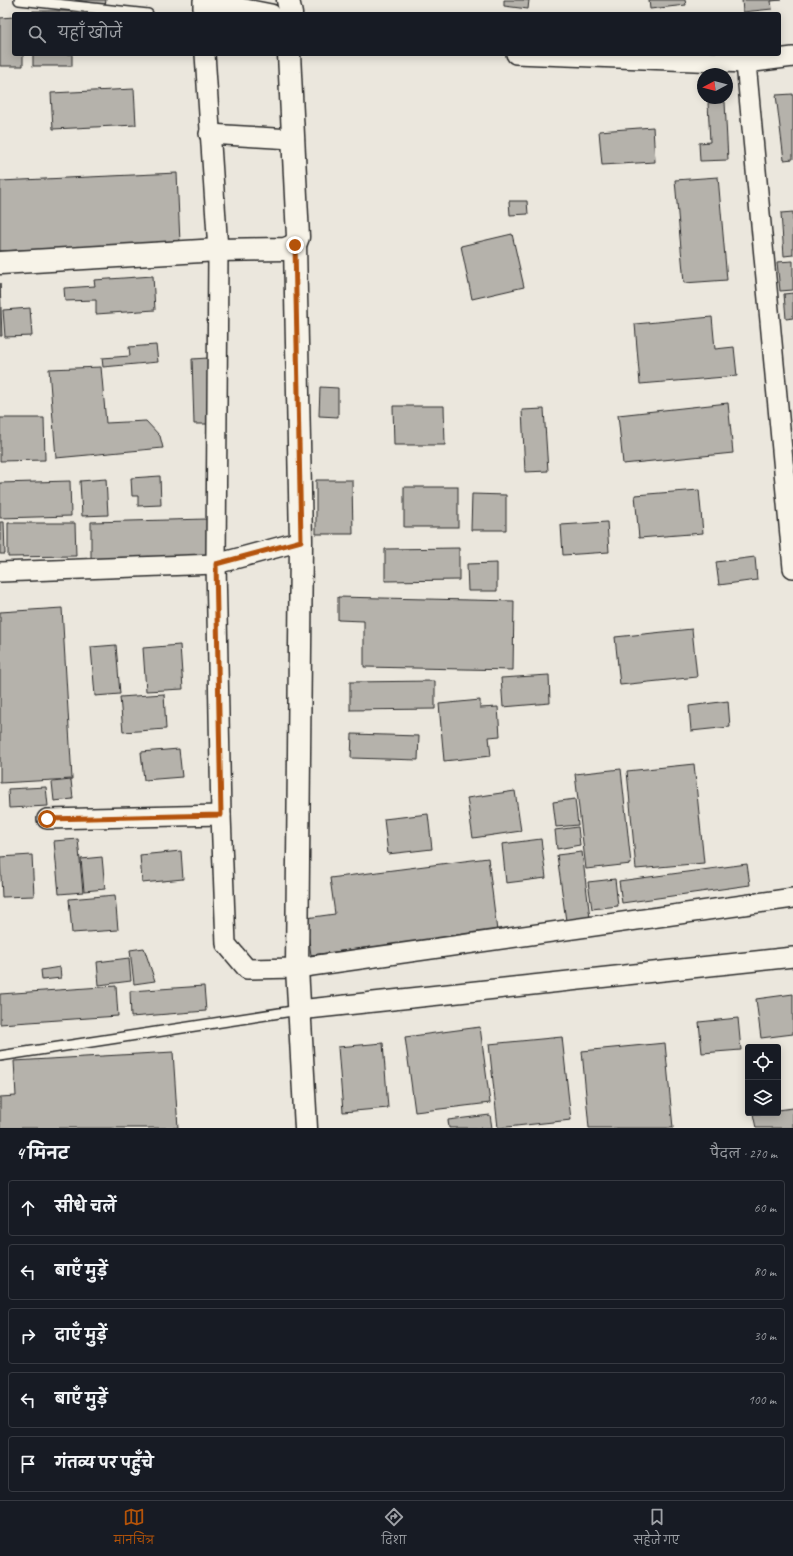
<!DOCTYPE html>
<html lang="hi">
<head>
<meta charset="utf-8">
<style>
	body { margin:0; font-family:Caveat,"Playpen Sans Deva",sans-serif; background:#20242c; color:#f1f3f6 }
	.controls { position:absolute; right:12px; bottom:12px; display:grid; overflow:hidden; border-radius:4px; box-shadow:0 2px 10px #0003 }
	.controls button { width:36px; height:36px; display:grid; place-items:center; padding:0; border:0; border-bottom:1px solid #363941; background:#171b24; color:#f1f3f6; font:20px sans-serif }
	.compass { position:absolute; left:697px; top:68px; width:36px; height:36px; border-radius:50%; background:#171b24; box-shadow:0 2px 10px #0003; rotate:263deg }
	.stop { position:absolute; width:12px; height:12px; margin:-9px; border:3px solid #b45309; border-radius:50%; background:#fff }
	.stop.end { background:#b45309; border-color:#fff; box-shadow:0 1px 4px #0008 }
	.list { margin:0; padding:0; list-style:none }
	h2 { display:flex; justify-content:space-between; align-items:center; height:52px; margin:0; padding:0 16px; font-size:17px }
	h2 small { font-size:13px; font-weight:400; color:#9ea1a6 }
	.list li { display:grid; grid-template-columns:26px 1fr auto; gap:12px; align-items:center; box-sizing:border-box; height:56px; margin:0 8px 8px; padding:0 8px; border:1px solid #363941; border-radius:4px }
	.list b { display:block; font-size:15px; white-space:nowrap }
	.list em { font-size:13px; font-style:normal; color:#9ea1a6 }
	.icon { flex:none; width:22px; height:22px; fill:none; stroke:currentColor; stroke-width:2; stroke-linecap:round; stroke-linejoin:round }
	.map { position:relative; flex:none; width:793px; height:1128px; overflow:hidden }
	.search { position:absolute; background:#171b24; box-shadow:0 2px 10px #0003; left:12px; right:12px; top:12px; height:44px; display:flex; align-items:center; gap:10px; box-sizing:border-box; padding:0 14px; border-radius:4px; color:#9ea1a6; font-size:15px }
	.sheet { height:372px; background:#171b24 }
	nav { display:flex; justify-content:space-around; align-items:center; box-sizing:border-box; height:56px; border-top:1px solid #363941; background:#171b24; font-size:11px; color:#9ea1a6 }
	nav a { display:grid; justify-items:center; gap:2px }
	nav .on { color:#b45309 }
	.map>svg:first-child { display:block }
	.building { fill:#b5b2ab; stroke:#2b2b2b }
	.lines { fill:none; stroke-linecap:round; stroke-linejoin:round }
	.service-casing { stroke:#2b2b2b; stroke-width:12 }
	.minor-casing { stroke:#2b2b2b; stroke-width:22 }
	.tertiary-casing { stroke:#2b2b2b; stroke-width:25 }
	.service { stroke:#f7f3e8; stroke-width:9 }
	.minor { stroke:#f7f3e8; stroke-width:19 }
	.tertiary { stroke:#f7f3e8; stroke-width:22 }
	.route { stroke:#b45309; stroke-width:5 }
</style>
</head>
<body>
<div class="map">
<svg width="793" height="1128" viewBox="0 0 793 1128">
	<rect width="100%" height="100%" fill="#ebe7dd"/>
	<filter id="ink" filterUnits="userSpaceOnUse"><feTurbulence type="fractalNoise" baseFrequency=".025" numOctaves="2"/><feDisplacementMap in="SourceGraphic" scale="8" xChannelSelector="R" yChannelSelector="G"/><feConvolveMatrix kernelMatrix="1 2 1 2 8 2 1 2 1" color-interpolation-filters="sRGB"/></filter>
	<g filter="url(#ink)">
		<g class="building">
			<polygon points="75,0 106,0 105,5"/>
			<polygon points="504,0 529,0 528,9 504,6"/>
			<polygon points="649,0 685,0 686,5 650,9"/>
			<polygon points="742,0 781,0 771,1 772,9 743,12"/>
			<rect x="33" y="11" width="39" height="3"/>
			<polygon points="14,17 14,54 23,54 23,66 0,66 0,18"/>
			<rect x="33" y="54" width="39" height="12"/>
			<polygon points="134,89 136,125 53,129 51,93"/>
			<polygon points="793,94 793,159 784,160 776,95"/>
			<polygon points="725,102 728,160 700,161 699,143 710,142 708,103"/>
			<polygon points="653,127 655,162 602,165 599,131"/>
			<polygon points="177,173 180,243 0,251 0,181"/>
			<polygon points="718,177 727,280 684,283 675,180"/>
			<polygon points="509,201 527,201 528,214 510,215"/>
			<polygon points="793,212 793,255 784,256 781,213"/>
			<polygon points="512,234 524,287 472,299 461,246"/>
			<polygon points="793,261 793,290 780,291 777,262"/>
			<polygon points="153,276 155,310 96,314 96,300 65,301 64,288 95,286 94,280"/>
			<polygon points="0,283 2,336 0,336"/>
			<polygon points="793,293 793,318 786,319 784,294"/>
			<polygon points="30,308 32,336 5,337 3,310"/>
			<polygon points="712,317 715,349 734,347 737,376 640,384 635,324"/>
			<polygon points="156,345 158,362 103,367 102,358 130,356 129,347"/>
			<polygon points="208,358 210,424 194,424 192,359"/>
			<polygon points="101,367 106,423 146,421 160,436 163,448 56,458 49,369"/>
			<polygon points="320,387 338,388 338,417 319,416"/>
			<polygon points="728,403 733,453 623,464 618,415"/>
			<polygon points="393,406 444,406 445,445 394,445"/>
			<polygon points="544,409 548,471 525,472 522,410"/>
			<polygon points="0,418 44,418 45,460 0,461"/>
			<polygon points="160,476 161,505 138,506 138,496 132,496 131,478"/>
			<polygon points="106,479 108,515 82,516 80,481"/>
			<polygon points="316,480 352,480 353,534 316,534"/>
			<polygon points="70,481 71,516 0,518 0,483"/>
			<rect x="404" y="487" width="54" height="40"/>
			<polygon points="699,490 703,533 639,538 635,495"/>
			<polygon points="472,494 506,495 506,530 471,530"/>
			<polygon points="207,519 207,557 91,560 91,522"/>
			<polygon points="0,522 4,522 5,554 0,554"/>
			<polygon points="607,522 609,552 563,555 561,525"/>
			<polygon points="8,523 75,523 76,556 8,557"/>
			<polygon points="459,548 459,580 385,581 385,549"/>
			<polygon points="755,557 757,580 719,585 716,562"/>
			<polygon points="497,563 497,591 468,591 467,564"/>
			<polygon points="338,597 514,601 513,670 364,667 364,621 338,620"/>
			<polygon points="62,608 72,779 0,783 0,612"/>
			<polygon points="692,629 697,677 620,685 615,637"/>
			<polygon points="116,645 120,694 95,696 91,647"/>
			<polygon points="180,645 183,689 146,691 143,648"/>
			<polygon points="549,675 550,703 503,707 501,678"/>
			<polygon points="435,681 435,709 350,710 350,682"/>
			<polygon points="164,694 166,729 123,732 120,697"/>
			<polygon points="480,700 480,708 498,707 500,736 489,737 491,756 444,761 439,704"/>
			<polygon points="728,701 730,727 691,731 689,706"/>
			<polygon points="352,734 419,736 418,760 351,758"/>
			<polygon points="179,749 182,777 144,780 141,752"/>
			<polygon points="694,764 704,863 636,869 627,771"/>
			<polygon points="621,769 631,864 586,869 575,774"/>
			<polygon points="71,780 73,799 54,801 52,782"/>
			<polygon points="46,787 48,806 9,808 8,789"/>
			<polygon points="515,791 521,831 473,838 467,798"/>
			<polygon points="575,799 578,825 556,827 553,802"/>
			<polygon points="428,814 432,849 388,854 384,819"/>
			<polygon points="578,827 580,845 557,849 555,830"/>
			<polygon points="78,839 83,892 59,894 54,841"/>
			<polygon points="541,839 546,878 506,883 502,844"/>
			<polygon points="181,851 183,879 142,883 140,855"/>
			<polygon points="582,852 590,918 566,921 557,855"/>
			<polygon points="32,855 34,896 2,897 0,857"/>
			<polygon points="102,857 105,889 84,891 81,859"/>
			<polygon points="488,858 497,931 311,955 306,918 335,914 330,878"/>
			<polygon points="747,864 750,885 622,903 619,881"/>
			<polygon points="615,879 618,906 592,909 588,882"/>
			<polygon points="115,895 118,930 72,933 69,899"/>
			<polygon points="144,948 155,981 134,984 130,950"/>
			<polygon points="129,958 131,981 99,985 97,962"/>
			<polygon points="60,967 61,978 42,980 41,970"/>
			<polygon points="116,986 118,1016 0,1024 0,994"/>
			<polygon points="204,986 206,1011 131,1017 130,991"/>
			<polygon points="793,994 793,1034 761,1038 756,999"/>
			<polygon points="738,1018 741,1050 702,1053 699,1022"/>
			<polygon points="480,1027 490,1103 415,1112 405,1037"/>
			<polygon points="562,1037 571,1120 498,1128 489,1044"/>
			<polygon points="383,1043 388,1108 343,1112 338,1047"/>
			<polygon points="665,1043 673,1128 589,1128 582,1051"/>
			<polygon points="173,1052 178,1128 0,1128 0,1097 16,1096 14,1061"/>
			<polygon points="793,1108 793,1128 756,1128 753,1114 778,1113 778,1110"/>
			<polygon points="490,1115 492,1128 449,1128 448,1120"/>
		</g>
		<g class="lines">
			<defs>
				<g id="service">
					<polyline points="19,0 148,14"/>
					<polyline points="0,1056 299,1010"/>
				</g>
				<g id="minor">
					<polyline points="203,14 203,1 271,14"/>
					<polyline points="205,54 218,250 216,564 221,815 226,944 247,969 297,968 793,898"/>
					<polyline points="516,54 746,63 793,57"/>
					<polyline points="746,63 793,568"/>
					<polyline points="209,134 292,139"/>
					<polyline points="0,572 216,564 301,541"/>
					<polyline points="47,819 221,815"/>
					<polyline points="299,1010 793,957"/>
				</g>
				<g id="tertiary">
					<polyline points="288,0 291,14"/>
					<polyline points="289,54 298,237 295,245 301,541 297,968 306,1128"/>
					<polyline points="0,263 218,250 285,249 295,245"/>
				</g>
			</defs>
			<use href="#service" class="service-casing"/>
			<use href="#minor" class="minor-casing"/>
			<use href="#tertiary" class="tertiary-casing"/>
			<use href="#service" class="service"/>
			<use href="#minor" class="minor"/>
			<use href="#tertiary" class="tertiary"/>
		</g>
	</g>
	<g class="lines" filter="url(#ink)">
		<polyline class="route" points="47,819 221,815 216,564 301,541 295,245"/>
	</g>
</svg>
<div class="controls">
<button><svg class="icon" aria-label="locate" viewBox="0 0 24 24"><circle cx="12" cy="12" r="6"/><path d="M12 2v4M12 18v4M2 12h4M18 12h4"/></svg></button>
<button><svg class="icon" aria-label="layers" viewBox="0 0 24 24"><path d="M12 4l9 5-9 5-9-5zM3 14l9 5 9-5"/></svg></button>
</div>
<svg class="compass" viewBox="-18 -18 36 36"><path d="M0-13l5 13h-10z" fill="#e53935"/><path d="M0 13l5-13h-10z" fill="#9ea1a6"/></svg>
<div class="stop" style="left:47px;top:819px"></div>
<div class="stop end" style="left:295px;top:245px"></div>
<div class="search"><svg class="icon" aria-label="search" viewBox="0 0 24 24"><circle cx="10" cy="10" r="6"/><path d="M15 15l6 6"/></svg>यहाँ खोजें</div>
</div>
<section class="sheet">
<h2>4 मिनट<small>पैदल · 270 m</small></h2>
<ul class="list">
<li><svg class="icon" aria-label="ahead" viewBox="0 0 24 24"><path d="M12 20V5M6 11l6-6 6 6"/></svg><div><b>सीधे चलें</b></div><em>60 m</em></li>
<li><svg class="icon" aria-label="left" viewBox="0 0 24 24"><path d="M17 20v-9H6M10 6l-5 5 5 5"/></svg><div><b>बाएँ मुड़ें</b></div><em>80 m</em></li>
<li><svg class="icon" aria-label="right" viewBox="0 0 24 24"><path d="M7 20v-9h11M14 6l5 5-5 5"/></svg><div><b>दाएँ मुड़ें</b></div><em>30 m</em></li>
<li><svg class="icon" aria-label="left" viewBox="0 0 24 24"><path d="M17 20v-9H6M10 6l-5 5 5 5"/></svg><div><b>बाएँ मुड़ें</b></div><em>100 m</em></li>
<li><svg class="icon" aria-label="arrive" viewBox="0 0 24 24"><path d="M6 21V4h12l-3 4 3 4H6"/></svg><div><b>गंतव्य पर पहुँचे</b></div></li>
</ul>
</section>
<nav>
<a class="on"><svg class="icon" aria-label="map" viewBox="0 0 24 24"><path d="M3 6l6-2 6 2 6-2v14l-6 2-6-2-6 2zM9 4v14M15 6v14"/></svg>मानचित्र</a>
<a><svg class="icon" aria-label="directions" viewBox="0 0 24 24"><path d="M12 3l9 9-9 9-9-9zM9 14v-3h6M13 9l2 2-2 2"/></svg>दिशा</a>
<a><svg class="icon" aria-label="saved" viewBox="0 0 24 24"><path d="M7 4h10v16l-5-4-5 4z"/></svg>सहेजे गए</a>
</nav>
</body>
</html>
